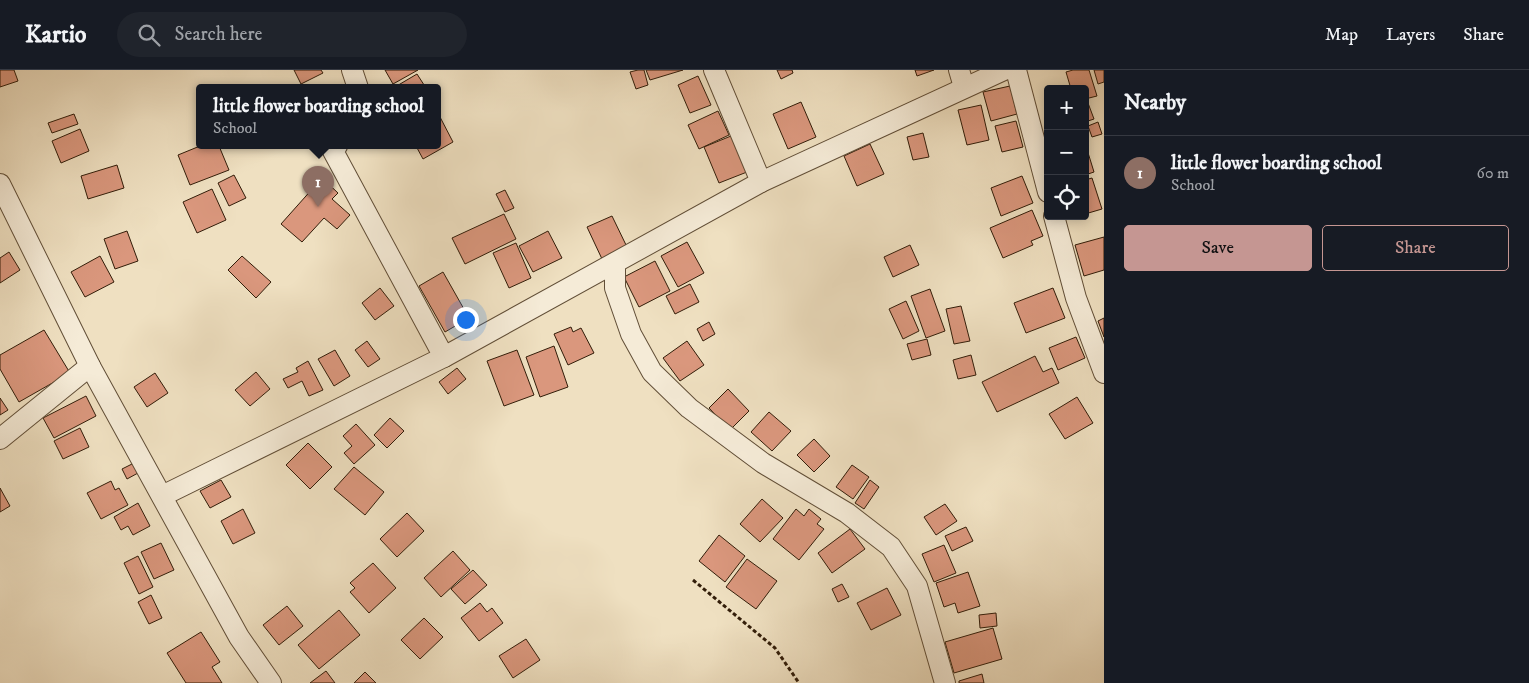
<!DOCTYPE html>
<html lang="en">
<head>
<meta charset="utf-8">
<style>
	body { margin:0; font-family:"IM FELL DW Pica",serif; background:#20242c; color:#f1f3f6 }
	.controls { position:absolute; right:15px; top:15px; display:grid; overflow:hidden; border-radius:5px; box-shadow:0 2px 12px #0003 }
	.controls button { width:45px; height:45px; display:grid; place-items:center; padding:0; border:0; border-bottom:1px solid #363941; background:#171b24; color:#f1f3f6; font:25px sans-serif }
	.you { position:absolute; left:465px; top:249px; width:18px; height:18px; margin:-12px; border:4px solid #fff; border-radius:50%; background:#1a73e8; box-shadow:0 0 0 8px #1a73e833 }
	.badge { display:grid; place-items:center; width:32px; height:32px; border-radius:50%; background:#c59692; color:#fff; font-size:16px; font-weight:700 }
	.pin { position:absolute; translate:-50% -41px; filter:drop-shadow(0 1px 2px #0008) }
	.pin::after { content:''; position:absolute; top:26px; width:18px; height:15px; background:inherit; clip-path:polygon(0 0,100% 0,50% 100%) }
	.popup { position:absolute; left:196px; top:14px; width:245px; height:65px; box-sizing:border-box; display:grid; place-content:center; border-radius:5px; background:#171b24; filter:drop-shadow(0 1px 4px #0005); font-size:16px; white-space:nowrap; color:#9ea1a6 }
	.popup b { font-size:19px; color:#f1f3f6 }
	.popup::after { content:''; position:absolute; left:50%; top:100%; margin-left:-10px; border:10px solid transparent; border-top-color:#171b24 }
	.list { margin:0; padding:0; list-style:none }
	h2 { display:flex; justify-content:space-between; align-items:center; height:65px; margin:0; padding:0 20px; font-size:21px }
	h2 small { font-size:16px; font-weight:400; color:#9ea1a6 }
	.list li { display:grid; grid-template-columns:32px 1fr auto; gap:15px; align-items:center; box-sizing:border-box; height:75px; padding:0 20px; border-top:1px solid #363941 }
	.list b { display:block; font-size:19px; white-space:nowrap }
	.list p { margin:0; font-size:16px; white-space:nowrap; color:#9ea1a6 }
	.list em { font-size:16px; font-style:normal; color:#9ea1a6 }
	.actions { display:flex; gap:10px; padding:15px 20px }
	.actions a { flex:1; padding:11px 0; border:1px solid #c59692; border-radius:5px; text-align:center; font-size:18px; color:#c59692 }
	.actions .main { background:#c59692; color:#111 }
	.icon { flex:none; width:28px; height:28px; fill:none; stroke:currentColor; stroke-width:2; stroke-linecap:round; stroke-linejoin:round }
	.map { position:relative; flex:none; width:1104px; height:613px; overflow:hidden }
	header { display:flex; align-items:center; gap:30px; box-sizing:border-box; height:70px; padding:0 25px; background:#171b24; border-bottom:1px solid #363941 }
	header strong { font-size:24px }
	nav { display:flex; gap:28px; margin-inline-start:auto; font-size:18px }
	.search { width:350px; height:45px; background:#20242c; display:flex; align-items:center; gap:12px; box-sizing:border-box; padding:0 18px; border-radius:28px; color:#9ea1a6; font-size:19px }
	main { display:flex }
	aside { flex:1; background:#171b24 }
	.map>svg:first-child { display:block }
	.building { fill:#da977d; stroke:#321d09 }
	.lines { fill:none; stroke-linecap:round; stroke-linejoin:round }
	.street-casing { stroke:#614e37; stroke-width:22 }
	.path { stroke:#321d09; stroke-width:3; stroke-dasharray:4 2.5; stroke-linecap:butt }
	.street { stroke:#f5ebd7; stroke-width:20 }
</style>
</head>
<body>
<header>
<strong>Kartio</strong>
<div class="search"><svg class="icon" aria-label="search" viewBox="0 0 24 24"><circle cx="10" cy="10" r="6"/><path d="M15 15l6 6"/></svg>Search here</div>
<nav><a>Map</a><a>Layers</a><a>Share</a></nav>
</header>
<main>
<div class="map">
<svg width="1104" height="613" viewBox="0 0 1104 613">
	<rect width="100%" height="100%" fill="#efe0c1"/>
	<filter id="stains"><feTurbulence type="fractalNoise" baseFrequency=".004" numOctaves="4"/><feColorMatrix values="0 0 0 0 .2 0 0 0 0 .09 0 0 0 0 .02 0 0 0 .5 -.17"/></filter>
	<radialGradient id="worn" r=".72"><stop offset=".6" stop-color="#630" stop-opacity="0"/><stop offset="1" stop-color="#630" stop-opacity=".3"/></radialGradient>
	<g class="building">
		<polygon points="0,0 14,0 18,11 0,17"/>
		<polygon points="294,0 321,0 323,3 301,14"/>
		<polygon points="385,0 418,0 393,14"/>
		<polygon points="638,0 644,0 648,15 636,19 630,2"/>
		<polygon points="646,0 683,0 650,10"/>
		<polygon points="777,0 792,0 793,3 781,9"/>
		<polygon points="915,0 934,0 917,6"/>
		<polygon points="1073,0 1089,0 1097,26 1085,29 1085,19 1071,19 1066,2"/>
		<polygon points="1094,0 1104,0 1104,12 1098,14"/>
		<polygon points="417,4 426,18 396,18 395,17"/>
		<polygon points="698,6 711,35 690,43 678,15"/>
		<polygon points="1010,16 1017,44 991,51 983,22"/>
		<polygon points="801,32 816,67 788,79 773,44"/>
		<polygon points="1088,33 1094,49 1085,52 1085,34"/>
		<polygon points="981,35 989,70 967,75 958,40"/>
		<polygon points="718,41 729,65 699,79 688,55"/>
		<polygon points="74,44 78,54 52,63 48,53"/>
		<polygon points="440,47 453,72 423,89 416,76 437,76 437,49"/>
		<polygon points="1016,51 1023,77 1002,82 995,56"/>
		<polygon points="1098,52 1102,64 1092,67 1088,56"/>
		<polygon points="80,59 89,81 61,93 52,71"/>
		<polygon points="923,63 929,87 913,90 907,67"/>
		<polygon points="731,66 747,102 719,113 704,77"/>
		<polygon points="1085,73 1094,102 1085,105"/>
		<polygon points="870,74 884,104 857,116 844,86"/>
		<polygon points="200,76 219,76 229,100 190,115 178,85"/>
		<polygon points="117,95 124,118 88,129 81,106"/>
		<polygon points="234,105 246,128 229,136 218,113"/>
		<polygon points="1022,106 1033,133 1001,146 991,118"/>
		<polygon points="322,108 338,123 332,129 350,145 337,159 324,148 302,172 281,154"/>
		<polygon points="1092,108 1102,139 1085,144 1085,110"/>
		<polygon points="212,119 226,150 197,163 183,132"/>
		<polygon points="505,120 514,138 505,142 496,124"/>
		<polygon points="1032,140 1043,166 1031,171 1033,175 1003,188 990,158"/>
		<polygon points="504,144 516,169 465,194 452,168"/>
		<polygon points="612,146 627,177 602,189 587,157"/>
		<polygon points="127,161 138,191 115,199 104,169"/>
		<polygon points="548,161 562,188 533,202 519,176"/>
		<polygon points="1104,167 1104,200 1084,206 1075,175"/>
		<polygon points="687,172 704,203 678,217 661,186"/>
		<polygon points="516,173 531,208 509,218 493,183"/>
		<polygon points="910,175 919,195 893,207 884,187"/>
		<polygon points="9,182 20,200 0,213 0,188"/>
		<polygon points="100,186 114,212 85,227 71,202"/>
		<polygon points="242,186 271,212 256,228 228,200"/>
		<polygon points="655,191 670,221 639,237 624,207"/>
		<polygon points="443,202 469,248 445,262 419,216"/>
		<polygon points="690,214 699,232 675,244 666,226"/>
		<polygon points="380,218 394,236 375,250 362,233"/>
		<polygon points="1053,218 1065,248 1026,263 1014,233"/>
		<polygon points="930,219 945,261 926,268 911,226"/>
		<polygon points="906,231 919,261 903,269 889,239"/>
		<polygon points="961,236 970,271 954,274 946,239"/>
		<polygon points="1104,248 1104,267 1098,251"/>
		<polygon points="709,252 715,264 703,271 697,259"/>
		<polygon points="571,257 573,262 581,258 594,283 568,295 554,264"/>
		<polygon points="44,260 70,303 19,332 0,299 0,285"/>
		<polygon points="1076,267 1085,288 1058,300 1049,278"/>
		<polygon points="927,269 931,285 912,290 907,274"/>
		<polygon points="367,271 380,289 368,297 355,280"/>
		<polygon points="687,271 704,295 680,311 663,288"/>
		<polygon points="554,276 568,317 540,327 526,287"/>
		<polygon points="335,280 350,306 334,316 318,289"/>
		<polygon points="517,280 534,325 504,336 487,291"/>
		<polygon points="971,285 976,305 958,309 953,290"/>
		<polygon points="1035,286 1043,302 1052,298 1059,313 997,342 982,312"/>
		<polygon points="308,291 323,320 309,326 302,311 288,318 283,309 298,302 296,298"/>
		<polygon points="457,298 466,309 448,324 439,312"/>
		<polygon points="256,302 270,319 250,336 235,320"/>
		<polygon points="155,303 168,323 147,337 134,317"/>
		<polygon points="728,319 749,341 730,360 709,338"/>
		<polygon points="86,326 96,346 54,368 43,348"/>
		<polygon points="1077,327 1093,353 1065,369 1049,344"/>
		<polygon points="0,328 8,340 0,345"/>
		<polygon points="769,342 791,361 772,381 751,362"/>
		<polygon points="390,348 404,361 387,378 374,365"/>
		<polygon points="356,354 375,375 354,394 344,383 352,376 343,366"/>
		<polygon points="80,358 89,377 63,389 54,371"/>
		<polygon points="814,369 830,386 814,402 797,385"/>
		<polygon points="308,373 332,397 310,419 286,395"/>
		<polygon points="134,393 138,403 127,409 122,399"/>
		<polygon points="852,395 869,407 853,429 836,417"/>
		<polygon points="354,397 384,422 365,445 334,419"/>
		<polygon points="221,410 231,427 210,438 200,421"/>
		<polygon points="870,410 879,417 864,439 855,433"/>
		<polygon points="111,411 115,420 119,418 128,435 101,449 87,423"/>
		<polygon points="0,418 10,436 0,442"/>
		<polygon points="762,429 783,448 760,472 740,454"/>
		<polygon points="138,433 150,456 133,465 128,456 121,460 114,447"/>
		<polygon points="945,434 957,451 936,465 924,447"/>
		<polygon points="243,439 255,463 233,474 221,451"/>
		<polygon points="796,439 804,446 809,439 821,449 817,454 824,459 799,490 773,469"/>
		<polygon points="407,443 424,461 397,487 380,469"/>
		<polygon points="966,457 973,471 952,481 945,466"/>
		<polygon points="850,459 865,479 832,503 818,483"/>
		<polygon points="719,465 745,486 725,512 699,491"/>
		<polygon points="161,473 174,500 154,509 141,482"/>
		<polygon points="944,475 956,503 934,512 922,484"/>
		<polygon points="453,481 470,500 441,527 424,508"/>
		<polygon points="138,486 153,517 139,524 124,493"/>
		<polygon points="747,489 777,511 756,539 726,517"/>
		<polygon points="373,493 396,518 369,543 350,522 355,518 350,513"/>
		<polygon points="473,500 487,515 465,534 451,519"/>
		<polygon points="968,502 980,536 958,543 955,533 944,537 936,513"/>
		<polygon points="842,514 849,527 838,532 832,519"/>
		<polygon points="887,518 901,545 871,560 857,533"/>
		<polygon points="151,525 162,548 149,554 138,532"/>
		<polygon points="480,533 487,542 492,538 503,553 479,571 461,548"/>
		<polygon points="287,536 303,556 279,575 263,555"/>
		<polygon points="339,540 360,565 319,599 298,575"/>
		<polygon points="996,543 997,556 980,558 979,545"/>
		<polygon points="424,548 443,567 420,589 401,570"/>
		<polygon points="993,558 1002,589 954,603 945,572"/>
		<polygon points="201,562 220,592 212,597 222,613 186,613 167,583"/>
		<polygon points="526,569 540,590 513,608 499,586"/>
		<polygon points="326,601 335,613 310,613"/>
		<polygon points="365,602 376,613 354,613"/>
		<polygon points="982,604 984,613 959,613 959,611"/>
	</g>
	<g class="lines">
		<defs>
			<g id="street">
				<polyline points="352,0 358,18"/>
				<polyline points="714,0 761,112"/>
				<polyline points="959,0 964,17"/>
				<polyline points="1016,0 1048,122"/>
				<polyline points="337,76 333,81 444,287"/>
				<polyline points="0,114 90,296 239,567 271,613"/>
				<polyline points="1054,146 1076,228 1104,303"/>
				<polyline points="615,193 615,218 631,264 652,302 689,338 763,393 847,443 891,477 917,516 945,613"/>
				<polyline points="0,369 90,296"/>
				<polyline points="162,426 444,287 761,112 1004,0"/>
			</g>
		</defs>
		<use href="#street" class="street-casing"/>
		<polyline class="path" points="693,510 775,578 799,613"/>
		<use href="#street" class="street"/>
	</g>
	<rect width="100%" height="100%" filter="url(#stains)"/>
	<rect width="100%" height="100%" fill="url(#worn)"/>
</svg>
<div class="controls">
<button>+</button>
<button>−</button>
<button><svg class="icon" aria-label="locate" viewBox="0 0 24 24"><circle cx="12" cy="12" r="6"/><path d="M12 2v4M12 18v4M2 12h4M18 12h4"/></svg></button>
</div>
<div class="you"></div>
<div class="pin badge" style="left:318px;top:137px;background:#8d6e63">1</div>
<div class="popup"><b>little flower boarding school</b>School</div>
</div>
<aside>
<h2>Nearby<small></small></h2>
<ul class="list">
<li><span class="badge" style="background:#8d6e63">1</span><div><b>little flower boarding school</b><p>School</p></div><em>60 m</em></li>
</ul>
<div class="actions"><a class="main">Save</a><a>Share</a></div>
</aside>
</main>
</body>
</html>
